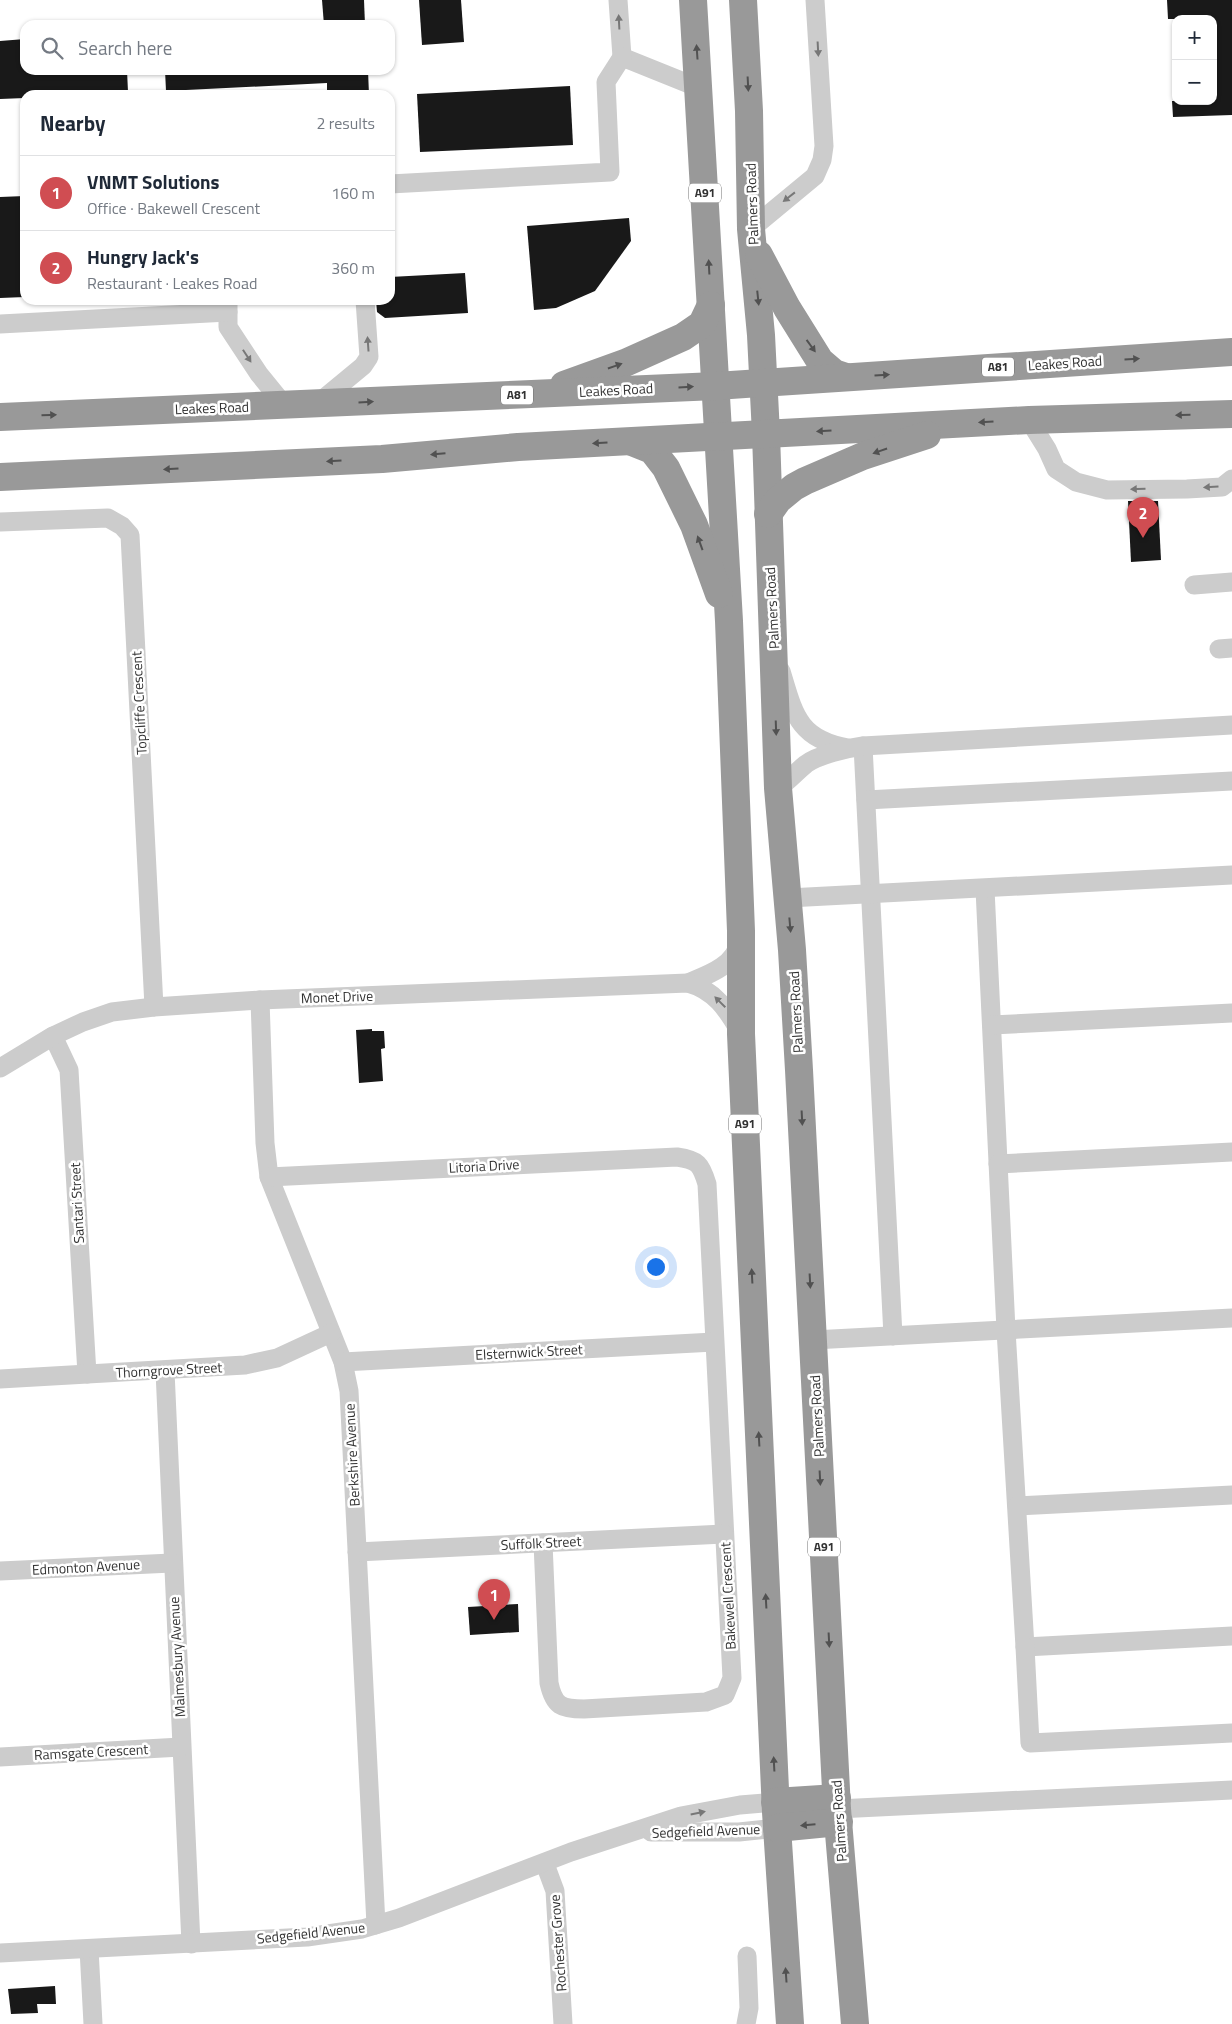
<!DOCTYPE html>
<html lang="en">
<head>
<meta charset="utf-8">
<style>
	body { margin:0; font-family:"Titillium Web",sans-serif; background:#f2f2f3; color:#1f2937 }
	.controls { position:absolute; right:15px; top:15px; display:grid; overflow:hidden; border-radius:10px; box-shadow:0 1px 4px #0004 }
	.controls button { width:45px; height:45px; display:grid; place-items:center; padding:0; border:0; border-bottom:1px solid #e0e1e3; background:#fff; color:#1f2937; font:25px sans-serif }
	.you { position:absolute; left:655px; top:1266px; width:18px; height:18px; margin:-12px; border:4px solid #fff; border-radius:50%; background:#1a73e8; box-shadow:0 0 0 8px #1a73e833 }
	.badge { display:grid; place-items:center; width:32px; height:32px; border-radius:50%; background:#d04d52; color:#fff; font-size:16px; font-weight:700 }
	.pin { position:absolute; translate:-50% -41px; filter:drop-shadow(0 1px 2px #0008) }
	.pin::after { content:''; position:absolute; top:26px; width:18px; height:15px; background:inherit; clip-path:polygon(0 0,100% 0,50% 100%) }
	.list { margin:0; padding:0; list-style:none }
	h2 { display:flex; justify-content:space-between; align-items:center; height:65px; margin:0; padding:0 20px; font-size:21px }
	h2 small { font-size:16px; font-weight:400; color:#747a83 }
	.list li { display:grid; grid-template-columns:32px 1fr auto; gap:15px; align-items:center; box-sizing:border-box; height:75px; padding:0 20px; border-top:1px solid #e0e1e3 }
	.list b { display:block; font-size:19px; white-space:nowrap }
	.list p { margin:0; font-size:16px; white-space:nowrap; color:#747a83 }
	.list em { font-size:16px; font-style:normal; color:#747a83 }
	.icon { flex:none; width:28px; height:28px; fill:none; stroke:currentColor; stroke-width:2; stroke-linecap:round; stroke-linejoin:round }
	.map { position:relative; flex:none; width:1232px; height:2024px; overflow:hidden }
	.search { position:absolute; background:#fff; box-shadow:0 1px 4px #0004; left:20px; top:20px; width:375px; height:55px; display:flex; align-items:center; gap:12px; box-sizing:border-box; padding:0 18px; border-radius:15px; color:#747a83; font-size:19px }
	.panel { position:absolute; background:#fff; box-shadow:0 1px 4px #0004; left:20px; top:90px; width:375px; height:215px; border-radius:15px }
	.map>svg:first-child { display:block }
	.building { fill:#191919 }
	.lines { fill:none; stroke-linecap:round; stroke-linejoin:round }
	.minor { stroke:#ccc; stroke-width:19 }
	.highway { stroke:#999; stroke-width:28 }
	.oneway { fill:#777 }
	.oneway2 { fill:#515151 }
	.labels { text-anchor:middle; stroke-width:5; stroke-linejoin:round; paint-order:stroke }
	.shield { fill:#fff; stroke:#707070; stroke-width:1 }
	.shield-label { font-size:12px; font-weight:bold; fill:#323232 }
	.street-label { font-size:14px; fill:#323232; stroke:#fff }
</style>
</head>
<body>
<div class="map">
<svg width="1232" height="2024" viewBox="0 0 1232 2024">
	<rect width="100%" height="100%" fill="#fff"/>
	<g class="building">
		<polygon points="322,0 364,0 365,25 324,25"/>
		<polygon points="419,0 461,0 464,42 422,45"/>
		<polygon points="1167,0 1232,0 1232,115 1173,117 1172,101 1213,101 1213,19 1168,19"/>
		<polygon points="25,39 25,70 127,70 128,92 25,95 25,98 0,99 0,41"/>
		<polygon points="165,70 368,70 369,95 327,95 327,83 166,91"/>
		<polygon points="570,86 573,145 420,152 417,94"/>
		<polygon points="25,196 25,297 0,298 0,197"/>
		<polygon points="629,218 631,241 595,291 556,308 534,310 527,226"/>
		<polygon points="465,273 468,313 385,318 377,312 376,300 390,300 390,277"/>
		<polygon points="1128,501 1158,501 1161,560 1131,562"/>
		<polygon points="372,1029 372,1031 384,1031 385,1048 381,1049 383,1081 359,1083 356,1030"/>
		<polygon points="518,1604 519,1632 470,1635 468,1607"/>
		<polygon points="55,1986 56,2004 37,2004 38,2013 11,2014 8,1989"/>
	</g>
	<g class="lines">
		<g class="minor">
			<polyline points="618,0 622,57 699,88"/>
			<polyline points="390,184 610,172 606,82 622,57"/>
			<polyline points="751,229 815,176 822,160 824,146 815,0"/>
			<polyline points="228,300 228,327 259,374 285,406"/>
			<polyline points="0,324 228,312"/>
			<polyline points="317,404 363,366 369,357 365,300"/>
			<polyline points="1029,420 1047,449 1056,469 1076,482 1107,490 1187,489 1222,487 1232,479"/>
			<polyline points="0,522 108,518 122,526 130,535 154,1007"/>
			<polyline points="1194,585 1232,582"/>
			<polyline points="1219,649 1232,648"/>
			<path d="M781,671C794,714 798,739 848,748"/>
			<polyline points="863,746 893,1336"/>
			<path d="M778,788C789,781 796,772 806,764C818,755 848,748 863,746L1232,725"/>
			<polyline points="866,800 1232,781"/>
			<polyline points="985,889 1006,1330 1025,1647 1232,1636"/>
			<polyline points="788,898 1232,875"/>
			<path d="M688,983C707,975 735,966 739,942"/>
			<polyline points="260,1000 265,1143 269,1177 343,1362 349,1391 376,1925"/>
			<polyline points="992,1025 1232,1013"/>
			<polyline points="53,1036 69,1070 87,1374"/>
			<path d="M0,1068L53,1036L83,1022L112,1012L154,1007L260,1000L688,983C714,990 727,1009 740,1032"/>
			<polyline points="998,1164 1232,1152"/>
			<path d="M269,1177L677,1157C698,1160 701,1164 707,1184L732,1678L725,1695L706,1702L584,1709C561,1709 554,1706 549,1683L543,1543"/>
			<polyline points="813,1340 1232,1318"/>
			<polyline points="343,1362 714,1342"/>
			<polyline points="165,1371 191,1944"/>
			<polyline points="0,1379 245,1365 277,1358 331,1333"/>
			<polyline points="1017,1506 1232,1495"/>
			<polyline points="357,1552 724,1534"/>
			<polyline points="0,1571 172,1563"/>
			<polyline points="1025,1647 1030,1743 1232,1733"/>
			<polyline points="0,1757 181,1747"/>
			<polyline points="837,1809 1232,1790"/>
			<polyline points="651,1832 739,1832 777,1828"/>
			<polyline points="545,1864 555,1891 563,2024"/>
			<polyline points="89,1949 93,2024"/>
			<polyline points="0,1953 307,1937 362,1929 399,1918 571,1852 681,1816 740,1805 775,1802"/>
			<polyline points="746,2024 749,2008 747,1956"/>
		</g>
		<g class="highway">
			<polyline points="693,0 729,621 741,931 741,1034 776,1812 790,2024"/>
			<polyline points="743,0 749,111 751,229 761,335 766,434 778,788 792,950 799,1070 837,1809 855,2024"/>
			<polyline points="759,255 787,308 820,361 834,373 846,377"/>
			<polyline points="564,385 625,363 683,337 702,324 711,305"/>
			<polyline points="0,417 716,386 1232,352"/>
			<polyline points="632,442 652,450 666,468 694,525 719,594"/>
			<polyline points="0,477 382,459 518,447 1029,420 1232,414"/>
			<polyline points="768,514 778,500 794,487 805,481 863,456 927,435"/>
			<polyline points="775,1802 837,1798"/>
			<polyline points="777,1828 839,1822"/>
		</g>
	</g>
	<defs><path id="oneway-solid" d="M-6-.8H1V-3.2L6.5 0L1 3.2V.8H-6Z" transform="scale(1.25)"/></defs>
	<g class="oneway">
		<use href="#oneway-solid" transform="translate(619 22) rotate(-93)"/>
		<use href="#oneway-solid" transform="translate(818 49) rotate(87)"/>
		<use href="#oneway-solid" transform="translate(789 197) rotate(142)"/>
		<use href="#oneway-solid" transform="translate(368 344) rotate(-94)"/>
		<use href="#oneway-solid" transform="translate(247 356) rotate(57)"/>
		<use href="#oneway-solid" transform="translate(1211 487) rotate(177)"/>
		<use href="#oneway-solid" transform="translate(1138 489) rotate(178)"/>
		<use href="#oneway-solid" transform="translate(720 1002) rotate(-135)"/>
		<use href="#oneway-solid" transform="translate(698 1813) rotate(-12)"/>
	</g>
	<g class="oneway2">
		<use href="#oneway-solid" transform="translate(697 52) rotate(-94)"/>
		<use href="#oneway-solid" transform="translate(748 84) rotate(87)"/>
		<use href="#oneway-solid" transform="translate(709 267) rotate(-93)"/>
		<use href="#oneway-solid" transform="translate(758 298) rotate(84)"/>
		<use href="#oneway-solid" transform="translate(811 346) rotate(54)"/>
		<use href="#oneway-solid" transform="translate(1132 359) rotate(-3)"/>
		<use href="#oneway-solid" transform="translate(615 366) rotate(-19)"/>
		<use href="#oneway-solid" transform="translate(882 375) rotate(-4)"/>
		<use href="#oneway-solid" transform="translate(686 387) rotate(-3)"/>
		<use href="#oneway-solid" transform="translate(366 402) rotate(-3)"/>
		<use href="#oneway-solid" transform="translate(49 415) rotate(-2)"/>
		<use href="#oneway-solid" transform="translate(1183 415) rotate(178)"/>
		<use href="#oneway-solid" transform="translate(986 422) rotate(177)"/>
		<use href="#oneway-solid" transform="translate(824 431) rotate(177)"/>
		<use href="#oneway-solid" transform="translate(600 443) rotate(177)"/>
		<use href="#oneway-solid" transform="translate(880 451) rotate(161)"/>
		<use href="#oneway-solid" transform="translate(438 454) rotate(175)"/>
		<use href="#oneway-solid" transform="translate(334 461) rotate(177)"/>
		<use href="#oneway-solid" transform="translate(171 469) rotate(177)"/>
		<use href="#oneway-solid" transform="translate(700 543) rotate(-110)"/>
		<use href="#oneway-solid" transform="translate(776 728) rotate(88)"/>
		<use href="#oneway-solid" transform="translate(790 925) rotate(85)"/>
		<use href="#oneway-solid" transform="translate(802 1118) rotate(87)"/>
		<use href="#oneway-solid" transform="translate(752 1276) rotate(-93)"/>
		<use href="#oneway-solid" transform="translate(810 1281) rotate(87)"/>
		<use href="#oneway-solid" transform="translate(759 1439) rotate(-93)"/>
		<use href="#oneway-solid" transform="translate(820 1478) rotate(87)"/>
		<use href="#oneway-solid" transform="translate(766 1601) rotate(-93)"/>
		<use href="#oneway-solid" transform="translate(829 1640) rotate(87)"/>
		<use href="#oneway-solid" transform="translate(774 1764) rotate(-93)"/>
		<use href="#oneway-solid" transform="translate(808 1825) rotate(175)"/>
		<use href="#oneway-solid" transform="translate(786 1975) rotate(-94)"/>
	</g>
	<g class="labels">
		<g class="shield">
			<rect x="689" y="183.5" width="32" height="19" rx="4"/>
			<rect x="982" y="357.5" width="32" height="19" rx="4"/>
			<rect x="501" y="385.5" width="32" height="19" rx="4"/>
			<rect x="729" y="1114.5" width="32" height="19" rx="4"/>
			<rect x="808" y="1537.5" width="32" height="19" rx="4"/>
		</g>
		<g class="shield-label">
			<text x="705" y="197">A91</text>
			<text x="998" y="371">A81</text>
			<text x="517" y="399">A81</text>
			<text x="745" y="1128">A91</text>
			<text x="824" y="1551">A91</text>
		</g>
		<g class="street-label">
			<text transform="translate(752 204) rotate(-92)" y="5">Palmers Road</text>
			<text transform="translate(1065 363) rotate(-4)" y="5">Leakes Road</text>
			<text transform="translate(616 390) rotate(-3)" y="5">Leakes Road</text>
			<text transform="translate(212 408) rotate(-2)" y="5">Leakes Road</text>
			<text transform="translate(772 608) rotate(-93)" y="5">Palmers Road</text>
			<text transform="translate(139 703) rotate(-93)" y="5">Topcliffe Crescent</text>
			<text transform="translate(337 997) rotate(-2)" y="5">Monet Drive</text>
			<text transform="translate(796 1012) rotate(-93)" y="5">Palmers Road</text>
			<text transform="translate(484 1166) rotate(-3)" y="5">Litoria Drive</text>
			<text transform="translate(77 1203) rotate(-93)" y="5">Santari Street</text>
			<text transform="translate(529 1352) rotate(-3)" y="5">Elsternwick Street</text>
			<text transform="translate(169 1370) rotate(-3)" y="5">Thorngrove Street</text>
			<text transform="translate(817 1416) rotate(-93)" y="5">Palmers Road</text>
			<text transform="translate(352 1455) rotate(-93)" y="5">Berkshire Avenue</text>
			<text transform="translate(541 1543) rotate(-3)" y="5">Suffolk Street</text>
			<text transform="translate(86 1567) rotate(-3)" y="5">Edmonton Avenue</text>
			<text transform="translate(728 1596) rotate(-93)" y="5">Bakewell Crescent</text>
			<text transform="translate(177 1657) rotate(-93)" y="5">Malmesbury Avenue</text>
			<text transform="translate(91 1752) rotate(-3)" y="5">Ramsgate Crescent</text>
			<text transform="translate(839 1821) rotate(-94)" y="5">Palmers Road</text>
			<text transform="translate(706 1831) rotate(-2)" y="5">Sedgefield Avenue</text>
			<text transform="translate(311 1933) rotate(-6)" y="5">Sedgefield Avenue</text>
			<text transform="translate(558 1943) rotate(-94)" y="5">Rochester Grove</text>
		</g>
	</g>
</svg>
<div class="controls">
<button>+</button>
<button>−</button>
</div>
<div class="you"></div>
<div class="pin badge" style="left:494px;top:1620px">1</div>
<div class="pin badge" style="left:1143px;top:538px">2</div>
<div class="search"><svg class="icon" aria-label="search" viewBox="0 0 24 24"><circle cx="10" cy="10" r="6"/><path d="M15 15l6 6"/></svg>Search here</div>
<section class="panel">
<h2>Nearby<small>2 results</small></h2>
<ul class="list">
<li><span class="badge">1</span><div><b>VNMT Solutions</b><p>Office · Bakewell Crescent</p></div><em>160 m</em></li>
<li><span class="badge">2</span><div><b>Hungry Jack's</b><p>Restaurant · Leakes Road</p></div><em>360 m</em></li>
</ul>
</section>
</div>
</body>
</html>
